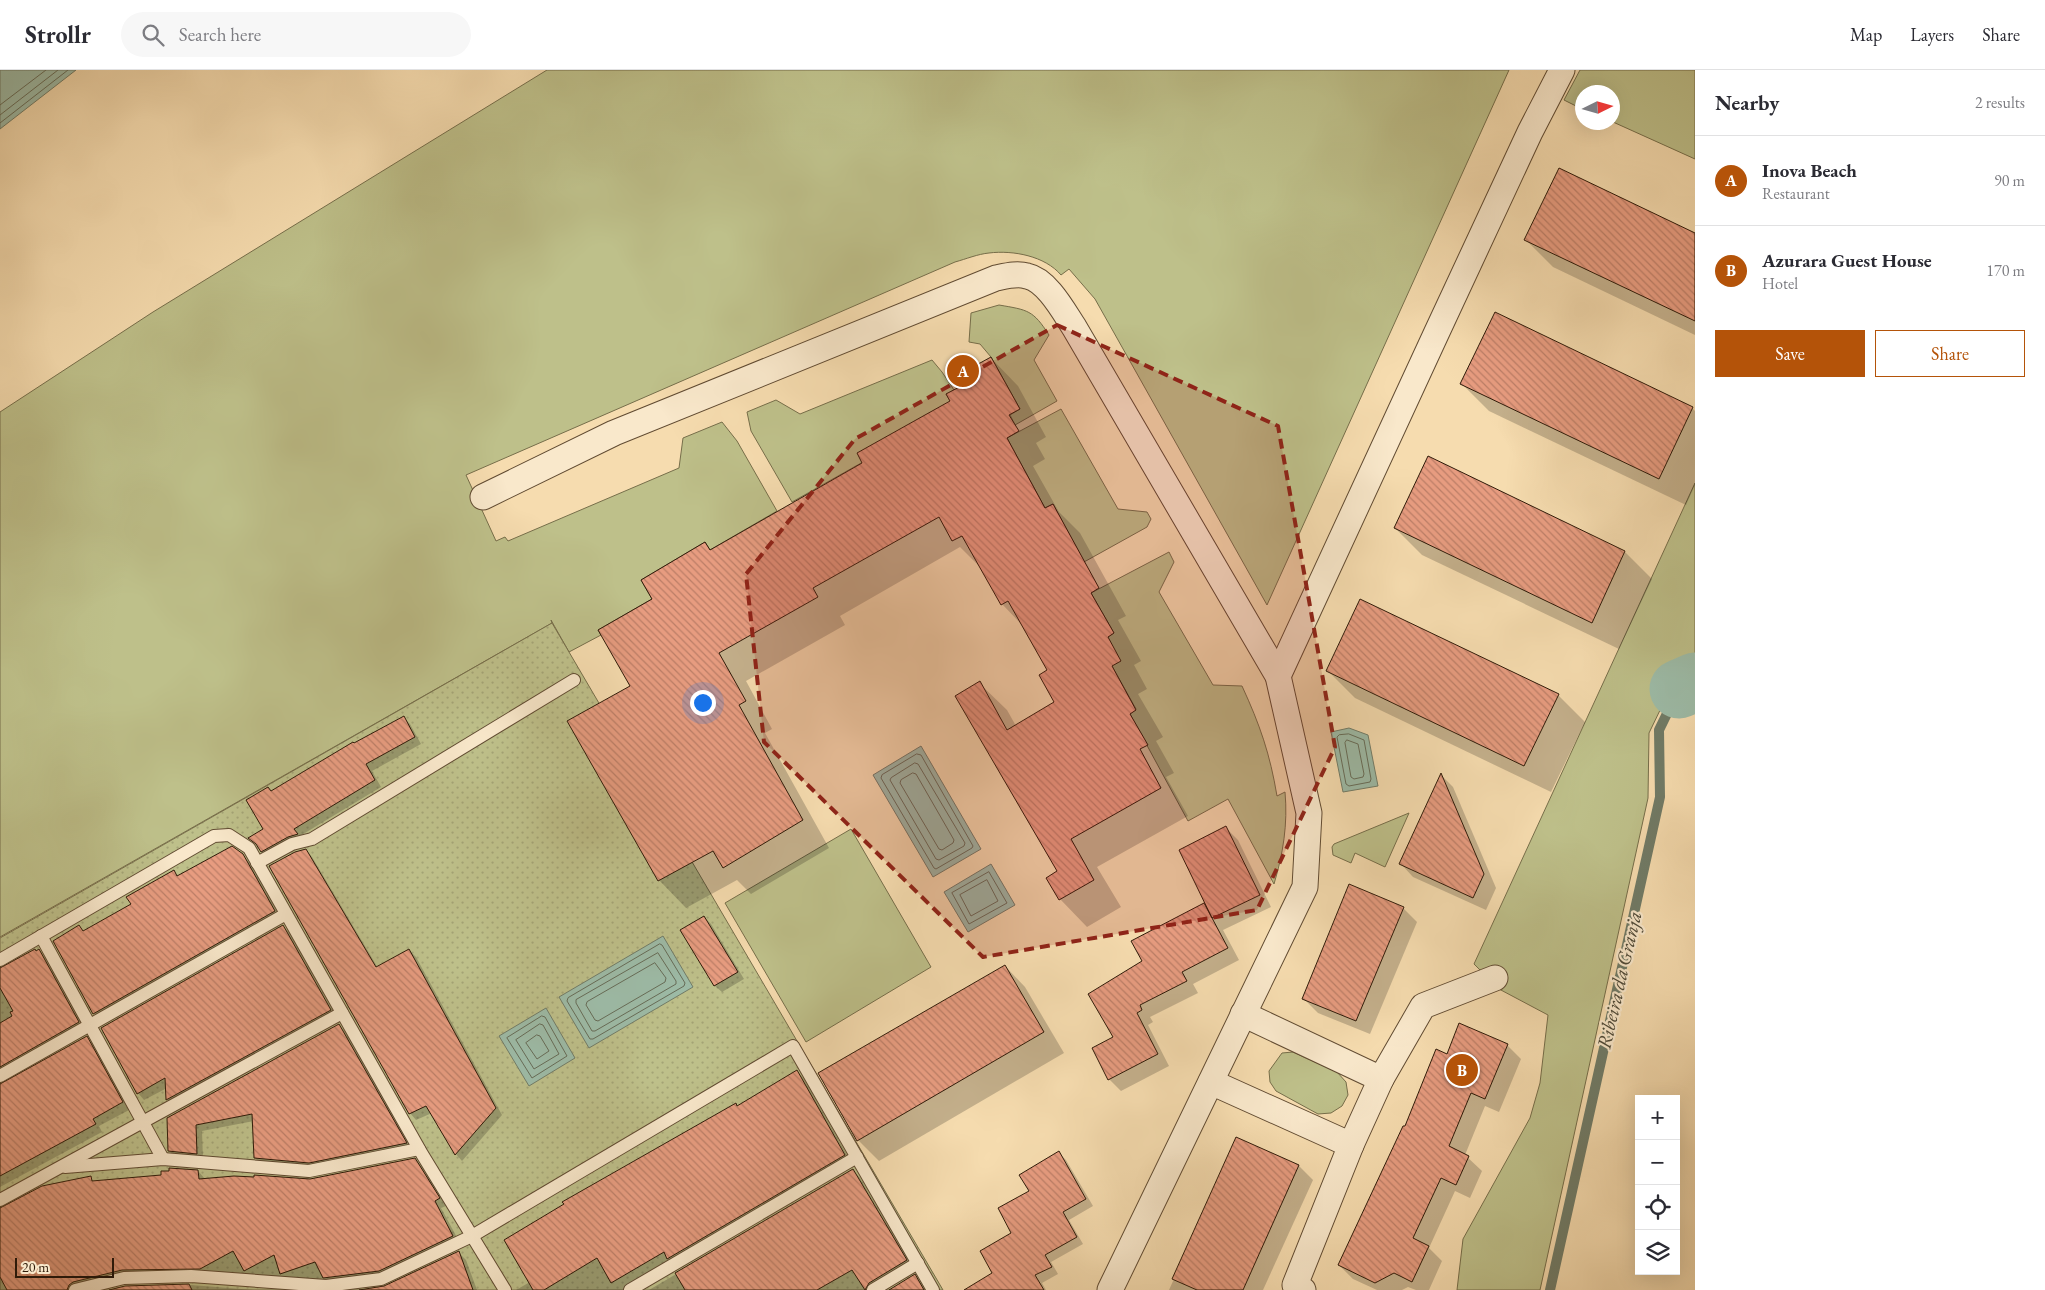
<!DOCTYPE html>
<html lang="en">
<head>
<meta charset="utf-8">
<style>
	body { margin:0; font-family:"EB Garamond",serif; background:#f7f7f7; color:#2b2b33 }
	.controls { position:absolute; right:15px; bottom:15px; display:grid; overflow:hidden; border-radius:0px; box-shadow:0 5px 20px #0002 }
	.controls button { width:45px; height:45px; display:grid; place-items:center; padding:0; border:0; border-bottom:1px solid #e1e1e2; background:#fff; color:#2b2b33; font:25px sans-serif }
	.compass { position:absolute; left:1575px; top:15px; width:45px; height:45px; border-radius:50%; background:#fff; box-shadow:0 5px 20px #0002; rotate:85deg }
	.scale { position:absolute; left:15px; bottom:12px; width:99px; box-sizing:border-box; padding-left:5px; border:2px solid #2f1b09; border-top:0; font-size:14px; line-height:18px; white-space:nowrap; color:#2f1b09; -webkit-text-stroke:4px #f9e8cb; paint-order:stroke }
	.you { position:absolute; left:702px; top:632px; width:18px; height:18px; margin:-12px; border:4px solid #fff; border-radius:50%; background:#1a73e8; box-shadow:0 0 0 8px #1a73e833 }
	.badge { display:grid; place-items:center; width:32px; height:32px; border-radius:50%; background:#b45309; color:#fff; font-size:16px; font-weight:700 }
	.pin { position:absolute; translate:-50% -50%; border:2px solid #fff; box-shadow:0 1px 5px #0006 }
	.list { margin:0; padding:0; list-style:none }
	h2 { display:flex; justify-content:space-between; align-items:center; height:65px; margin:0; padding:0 20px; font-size:21px }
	h2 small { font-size:16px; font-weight:400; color:#7c7c81 }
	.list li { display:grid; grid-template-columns:32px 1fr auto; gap:15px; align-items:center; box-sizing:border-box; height:90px; padding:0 20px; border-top:1px solid #e1e1e2 }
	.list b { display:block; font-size:19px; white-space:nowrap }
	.list p { margin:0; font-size:16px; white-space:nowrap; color:#7c7c81 }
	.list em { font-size:16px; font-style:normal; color:#7c7c81 }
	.actions { display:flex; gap:10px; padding:15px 20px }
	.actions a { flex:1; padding:11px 0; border:1px solid #b45309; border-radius:0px; text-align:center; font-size:18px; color:#b45309 }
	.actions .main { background:#b45309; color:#fff }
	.icon { flex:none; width:28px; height:28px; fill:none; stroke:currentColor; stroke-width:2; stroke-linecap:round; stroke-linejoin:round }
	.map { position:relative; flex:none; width:1695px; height:1220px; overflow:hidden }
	header { display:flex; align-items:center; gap:30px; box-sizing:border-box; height:70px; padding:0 25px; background:#fff; border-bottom:1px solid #e1e1e2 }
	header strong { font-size:24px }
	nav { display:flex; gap:28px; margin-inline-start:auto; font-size:18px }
	.search { width:350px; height:45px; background:#f7f7f7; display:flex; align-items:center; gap:12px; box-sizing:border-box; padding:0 18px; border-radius:28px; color:#7c7c81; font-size:19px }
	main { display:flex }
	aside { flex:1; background:#fff }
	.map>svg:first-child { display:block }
	.grass { fill:#bec08a; stroke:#766e4a }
	.park { fill:url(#park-dots); stroke:#766e4a }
	.water { fill:#9dbca8; stroke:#717c68 }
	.shadow { fill:#0003 }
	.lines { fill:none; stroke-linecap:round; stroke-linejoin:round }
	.shore { stroke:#666c58; stroke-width:1 }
	.stream { stroke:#717c68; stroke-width:10 }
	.river { stroke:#9dbca8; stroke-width:59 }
	.building { fill:url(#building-back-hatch); stroke:#2f1b09 }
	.service-casing { stroke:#614b32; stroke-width:14 }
	.minor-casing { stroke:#614b32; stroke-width:27 }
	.service { stroke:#f9e8cb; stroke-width:12 }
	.minor { stroke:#f9e8cb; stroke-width:25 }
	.marked { fill:#8f2418; fill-opacity:0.2; stroke:#8f2418; stroke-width:4; stroke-dasharray:10 6; stroke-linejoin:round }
	.labels { text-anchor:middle; stroke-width:4.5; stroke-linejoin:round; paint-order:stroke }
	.water-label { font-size:20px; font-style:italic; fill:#504b39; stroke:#f9e8cb }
</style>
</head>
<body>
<header>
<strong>Strollr</strong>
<div class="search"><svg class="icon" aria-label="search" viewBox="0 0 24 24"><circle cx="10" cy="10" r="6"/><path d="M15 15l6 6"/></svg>Search here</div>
<nav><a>Map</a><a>Layers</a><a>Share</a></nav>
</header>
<main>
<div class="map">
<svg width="1695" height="1220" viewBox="0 0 1695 1220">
	<defs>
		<pattern id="park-dots" width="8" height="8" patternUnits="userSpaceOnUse" patternTransform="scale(1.25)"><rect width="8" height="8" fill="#bec08a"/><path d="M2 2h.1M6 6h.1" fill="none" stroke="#a4a476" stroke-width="1.8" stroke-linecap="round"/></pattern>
		<pattern id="building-back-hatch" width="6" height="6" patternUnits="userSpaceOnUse" patternTransform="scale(1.25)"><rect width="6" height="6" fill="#e79c80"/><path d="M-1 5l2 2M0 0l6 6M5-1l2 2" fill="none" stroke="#bc7e67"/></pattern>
	</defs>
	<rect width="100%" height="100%" fill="#f6dcaf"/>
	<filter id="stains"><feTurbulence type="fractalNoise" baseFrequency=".004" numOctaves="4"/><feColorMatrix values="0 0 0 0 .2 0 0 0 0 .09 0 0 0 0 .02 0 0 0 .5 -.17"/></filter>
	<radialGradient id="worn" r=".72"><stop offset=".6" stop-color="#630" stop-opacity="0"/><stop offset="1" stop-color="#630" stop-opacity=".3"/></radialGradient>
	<g class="grass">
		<path d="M547,0H1509L1267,535L1095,229L1069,199L1061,205C1045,186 1013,180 989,183C978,184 966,189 955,192L466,405L496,471L505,467L508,471L679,398L683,368L722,352L737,371L777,441L710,480L705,472L641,510L652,529L598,560L601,565L569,582L551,550L552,553L0,867V342L153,242Z"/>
		<polygon points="1580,0 1695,0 1695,89 1613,52 1612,22 1582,22 1582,39 1564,30"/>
		<path d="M999,235C1028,240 1033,240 1049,265L1034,290L1057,331L1015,355L1010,345L1020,339L991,287L980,274L969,272L971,243Z"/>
		<polygon points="932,290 942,302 954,320 946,324 955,340 792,432 751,361 747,342 776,330 800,344"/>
		<polygon points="1061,339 1118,439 1147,442 1151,449 1147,457 1084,492 1053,434 1045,438 1007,368"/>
		<polygon points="1695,413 1695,598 1677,605 1649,663 1648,728 1540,1220 1457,1220 1463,1169 1530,1048 1540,1013 1548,945 1499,919 1474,894"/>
		<path d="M1169,482L1174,492L1159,522L1213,615L1242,616C1260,655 1270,684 1277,726L1285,722C1288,754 1283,784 1274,814L1228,729L1188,751L1130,644L1136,639L1112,596L1108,567L1114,563L1091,523Z"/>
		<polygon points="1409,743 1385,797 1355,783 1351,793 1333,785 1332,777 1334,774"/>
		<polygon points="851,759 931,897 806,972 725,833"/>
		<polygon points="1293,982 1337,1002 1346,1012 1348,1025 1342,1036 1331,1043 1318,1044 1276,1021 1270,1012 1269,1001 1282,983"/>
	</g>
	<polygon class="park" points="552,553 943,1220 0,1220 0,868"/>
	<g class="water">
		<polygon points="0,0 76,0 0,59"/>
		<polygon points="1349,658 1368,665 1378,716 1343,722 1331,662"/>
		<polygon points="921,676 981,779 933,807 873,705"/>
		<polygon points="991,794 1015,835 968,862 944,822"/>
		<polygon points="663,866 693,917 589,978 559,927"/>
		<polygon points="546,938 575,988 529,1016 499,966"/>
	</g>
	<g class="shadow">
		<polygon points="1695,165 1695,265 1553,197 1526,170"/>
		<polygon points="991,288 1018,316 1046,367 1036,373 1045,389 1033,396 1059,442 1080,463 1126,546 1118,550 1141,591 1134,595 1147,619 1138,624 1163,667 1156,671 1174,703 1166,707 1188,746 1097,797 1121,837 1087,857 1060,829 1059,802 979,613 1007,640 1016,656 1055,632 1049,601 1023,556 1002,534 981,498 960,477 840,546 845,555 746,611 772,659 765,663 829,778 751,824 737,810 686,838 659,810 631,616 654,529 705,474 712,481 864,393 952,332"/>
		<polygon points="1462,314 1692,338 1695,341 1695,415 1686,435 1489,341"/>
		<polygon points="1428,388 1625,482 1652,509 1619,579 1422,485 1395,458"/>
		<polygon points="1328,601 1558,625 1585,652 1551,722 1355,628"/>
		<polygon points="404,648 410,654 421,674 372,701 381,717 300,766 268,788 262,781 271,722"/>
		<polygon points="1441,705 1453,717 1496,818 1486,840 1413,807 1401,794"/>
		<polygon points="1226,758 1238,770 1271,837 1223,860 1239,890 1193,914 1198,923 1150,947 1153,952 1148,955 1169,996 1121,1021 1109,1009 1115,968 1143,892 1204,835 1209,839"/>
		<polygon points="306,780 312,787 378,898 409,880 416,887 502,1045 462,1091 456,1084 432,1043 416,1050 410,1043"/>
		<polygon points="242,785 249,792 281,848 101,950 94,943 79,856 84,861 132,835 174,802 179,806"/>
		<polygon points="1403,838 1417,852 1370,964 1318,943 1304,929"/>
		<polygon points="704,847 711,854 744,909 722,922 715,916 682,860"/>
		<polygon points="283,856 290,863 337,947 174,1036 167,1029 167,1018 144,1030 138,1023"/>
		<polygon points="39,880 46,888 85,960 0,1011 0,900"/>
		<polygon points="1005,896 1025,917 1064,983 879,1091 858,1070"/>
		<polygon points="339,955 346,962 412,1080 316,1099 262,1095 255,1088 254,1051 202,1061 203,1090 176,1088 169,1081 168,1049"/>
		<polygon points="86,968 94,975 129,1040 99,1056 102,1062 0,1117 0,1015"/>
		<polygon points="1507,975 1521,989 1499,1042 1485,1036 1465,1085 1482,1101 1470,1128 1455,1121 1429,1178 1442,1191 1429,1220 1416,1220 1408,1217 1402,1220 1377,1220 1353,1209 1339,1195 1405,1058 1447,985"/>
		<polygon points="797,1001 804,1009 851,1092 633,1220 516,1220 530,1212 736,1035 738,1037"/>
		<polygon points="1237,1069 1299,1096 1313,1110 1263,1220 1169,1220"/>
		<polygon points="1059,1083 1066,1090 1093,1136 1069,1150 1083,1174 1051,1192 1058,1204 1042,1213 1046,1220 966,1220 994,1203 1031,1121"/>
		<polygon points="415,1089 422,1097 446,1136 441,1138 460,1173 386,1208 334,1215 132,1207 80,1220 0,1220 0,1140 90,1108 95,1112 198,1101 205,1109 309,1110"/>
		<polygon points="853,1100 860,1108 913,1198 877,1220 649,1220"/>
		<polygon points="459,1183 466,1190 477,1220 367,1220 385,1218"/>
		<polygon points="915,1206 926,1220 891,1220"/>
		<polygon points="191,1215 254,1220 114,1220 125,1217"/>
	</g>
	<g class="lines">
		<g class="shore">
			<polyline points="0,35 46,0"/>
			<polyline points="0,45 58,0"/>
			<polyline points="0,53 68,0"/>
			<polygon points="1349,664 1364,670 1371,709 1370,712 1349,716 1346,714 1337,667 1339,665"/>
			<polygon points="1347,670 1358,674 1364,704 1363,707 1354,709 1351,707 1345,673"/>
			<polygon points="917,684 921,685 973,776 972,778 936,799 934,798 881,708 882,705"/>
			<polygon points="915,693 918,694 965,773 964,776 939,790 936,789 890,710 891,708"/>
			<polygon points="913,703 916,704 954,770 953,773 942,780 939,779 900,713 901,710"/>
			<polygon points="989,802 1007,833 969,854 952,823"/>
			<polygon points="987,810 998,831 971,846 960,825"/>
			<polygon points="660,874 662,875 685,913 684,916 593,969 590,969 567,931 568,928"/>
			<polygon points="658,883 676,911 676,914 595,961 592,961 576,933 576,930"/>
			<polygon points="655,893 666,908 665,912 598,951 595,950 586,935 587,932"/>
			<polygon points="542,946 545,947 567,986 532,1008 507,968"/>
			<polygon points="540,954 543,955 559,984 534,999 516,970"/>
			<polygon points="537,965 540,966 549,981 537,989 526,973"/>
		</g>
		<polyline class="stream" points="1550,1220 1660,727 1659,660 1679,619"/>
		<polyline class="river" points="1679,619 1695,612"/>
	</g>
	<g class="building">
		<polygon points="1559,98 1695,163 1695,251 1524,170"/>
		<polygon points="1495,242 1693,337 1659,409 1460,314"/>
		<polygon points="991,287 1020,339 1009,345 1019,361 1007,368 1045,438 1053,434 1099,518 1091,523 1114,563 1108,567 1121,591 1112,596 1136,640 1130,644 1148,675 1140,679 1161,718 1071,769 1094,810 1059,830 1046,808 1057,801 955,626 980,611 1007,660 1054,632 1039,605 1047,600 1008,531 1001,535 962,466 952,471 939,447 813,518 818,527 719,583 746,631 739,635 803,750 723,798 713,781 658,811 567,651 630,616 598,560 652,529 641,510 705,472 710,480 862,393 857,383 950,331 946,324 965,314 960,304"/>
		<polygon points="1428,386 1625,481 1592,553 1394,458"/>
		<polygon points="1360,529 1559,624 1524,696 1326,601"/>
		<polygon points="404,646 415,667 366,694 375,710 294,759 298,764 288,767 261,782 256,774 248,768 263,759 246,730 268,717 271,721 353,672 354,673"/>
		<polygon points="1441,703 1484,804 1473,828 1399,794"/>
		<polygon points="1226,756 1260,825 1212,848 1228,878 1182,902 1187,911 1140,935 1142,940 1137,943 1158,984 1108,1010 1092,978 1113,967 1088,924 1142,891 1131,871 1204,833 1212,848 1179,780"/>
		<polygon points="232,776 243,784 275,841 93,944 53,871 79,855 83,861 131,834 126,827 174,800 177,806"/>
		<polygon points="306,779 376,897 409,879 496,1038 455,1085 426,1036 409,1044 269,796 295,782"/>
		<polygon points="1349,814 1404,837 1356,951 1302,929"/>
		<polygon points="704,846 738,902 714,916 680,860"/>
		<polygon points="283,855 331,940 166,1030 165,1008 137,1024 101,958"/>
		<polygon points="35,879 36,881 39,879 79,952 0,997 0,953 12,946 10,942 13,941 0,918 0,898"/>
		<polygon points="1005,895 1044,962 857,1071 818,1003"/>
		<polygon points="1459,953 1508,974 1485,1029 1471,1023 1449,1076 1469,1086 1456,1115 1441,1108 1413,1168 1429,1176 1412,1212 1394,1203 1375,1213 1338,1195 1403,1056 1405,1056 1436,979 1447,984"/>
		<polygon points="339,954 407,1073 309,1093 254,1088 252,1044 196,1055 197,1084 168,1081 167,1048"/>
		<polygon points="87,966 123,1032 93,1049 96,1054 0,1106 0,1014"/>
		<polygon points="797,1000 845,1085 667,1189 664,1182 611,1213 597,1188 544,1220 533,1220 504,1170 564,1134 562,1132 736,1033 737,1036"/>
		<polygon points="1236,1067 1299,1095 1243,1220 1197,1220 1172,1209"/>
		<polygon points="1059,1081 1086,1129 1063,1142 1077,1167 1045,1185 1052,1197 1035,1205 1044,1220 964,1220 992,1203 980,1181 1011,1163 998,1138 1029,1121 1019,1105"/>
		<polygon points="415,1088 440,1128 435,1131 453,1166 379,1201 323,1208 315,1192 280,1204 274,1185 244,1201 233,1181 200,1199 122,1200 73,1212 69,1215 67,1220 7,1220 0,1207 0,1138 42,1116 91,1106 92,1111 161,1105 161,1101 169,1101 169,1098 198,1100 199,1109 234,1106 254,1107 254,1105 310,1109"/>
		<polygon points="853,1099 907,1190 869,1213 865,1220 852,1200 817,1220 685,1220 675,1203"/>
		<polygon points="459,1181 473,1220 359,1220 384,1216"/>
		<polygon points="915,1204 924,1220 889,1220"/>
		<polygon points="189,1214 192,1220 109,1220 125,1216"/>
	</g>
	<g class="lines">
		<defs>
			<g id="service">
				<polyline points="257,793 292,774 312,769 574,610"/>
				<polyline points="41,866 163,1089"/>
				<polyline points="0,890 214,766 229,765 249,778 422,1084 505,1220"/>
				<polyline points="0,1006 286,844"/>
				<polyline points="65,1097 163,1089 309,1101 419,1079"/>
				<polyline points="0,1130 342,943"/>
				<polyline points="75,1220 124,1208 191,1206 326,1216 381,1209 472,1166 793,976 933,1220"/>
				<polyline points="630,1220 857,1087"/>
				<polyline points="873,1220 918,1193"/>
			</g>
			<g id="minor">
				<path d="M483,427L614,363L996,208C1006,206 1017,203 1027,206C1047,210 1064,242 1074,257L1278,606L1309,743L1305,817L1110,1220"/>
				<polyline points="1278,606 1436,264 1530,62 1562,0"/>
				<polyline points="1381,1009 1423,936 1495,908"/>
				<polyline points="1211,1012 1351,1075 1381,1009 1243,944"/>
				<polyline points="1303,1220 1295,1215 1351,1075"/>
			</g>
		</defs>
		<use href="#service" class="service-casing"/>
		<use href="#minor" class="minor-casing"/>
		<use href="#service" class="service"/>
		<use href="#minor" class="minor"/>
	</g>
	<path class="marked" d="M1057,255L1278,356L1335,677L1257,840L983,887L764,672L746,504L855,369Z"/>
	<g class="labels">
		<g class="water-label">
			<text transform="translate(1619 910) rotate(-77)" y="7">Ribeira da Granja</text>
		</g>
	</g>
	<rect width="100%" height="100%" filter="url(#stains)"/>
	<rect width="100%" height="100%" fill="url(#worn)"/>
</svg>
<div class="controls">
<button>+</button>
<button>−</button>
<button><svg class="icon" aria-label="locate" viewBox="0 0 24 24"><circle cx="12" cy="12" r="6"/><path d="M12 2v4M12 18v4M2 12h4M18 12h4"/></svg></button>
<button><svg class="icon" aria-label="layers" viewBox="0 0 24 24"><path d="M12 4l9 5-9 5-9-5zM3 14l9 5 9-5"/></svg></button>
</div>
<svg class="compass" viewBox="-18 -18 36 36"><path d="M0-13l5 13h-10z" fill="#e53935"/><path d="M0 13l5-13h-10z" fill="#7c7c81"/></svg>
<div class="scale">20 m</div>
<div class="you"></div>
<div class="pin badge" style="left:963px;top:301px">A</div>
<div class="pin badge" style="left:1462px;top:1000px">B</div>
</div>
<aside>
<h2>Nearby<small>2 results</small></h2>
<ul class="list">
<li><span class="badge">A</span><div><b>Inova Beach</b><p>Restaurant</p></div><em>90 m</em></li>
<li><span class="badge">B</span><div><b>Azurara Guest House</b><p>Hotel</p></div><em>170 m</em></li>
</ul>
<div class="actions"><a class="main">Save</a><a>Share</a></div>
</aside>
</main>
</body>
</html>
